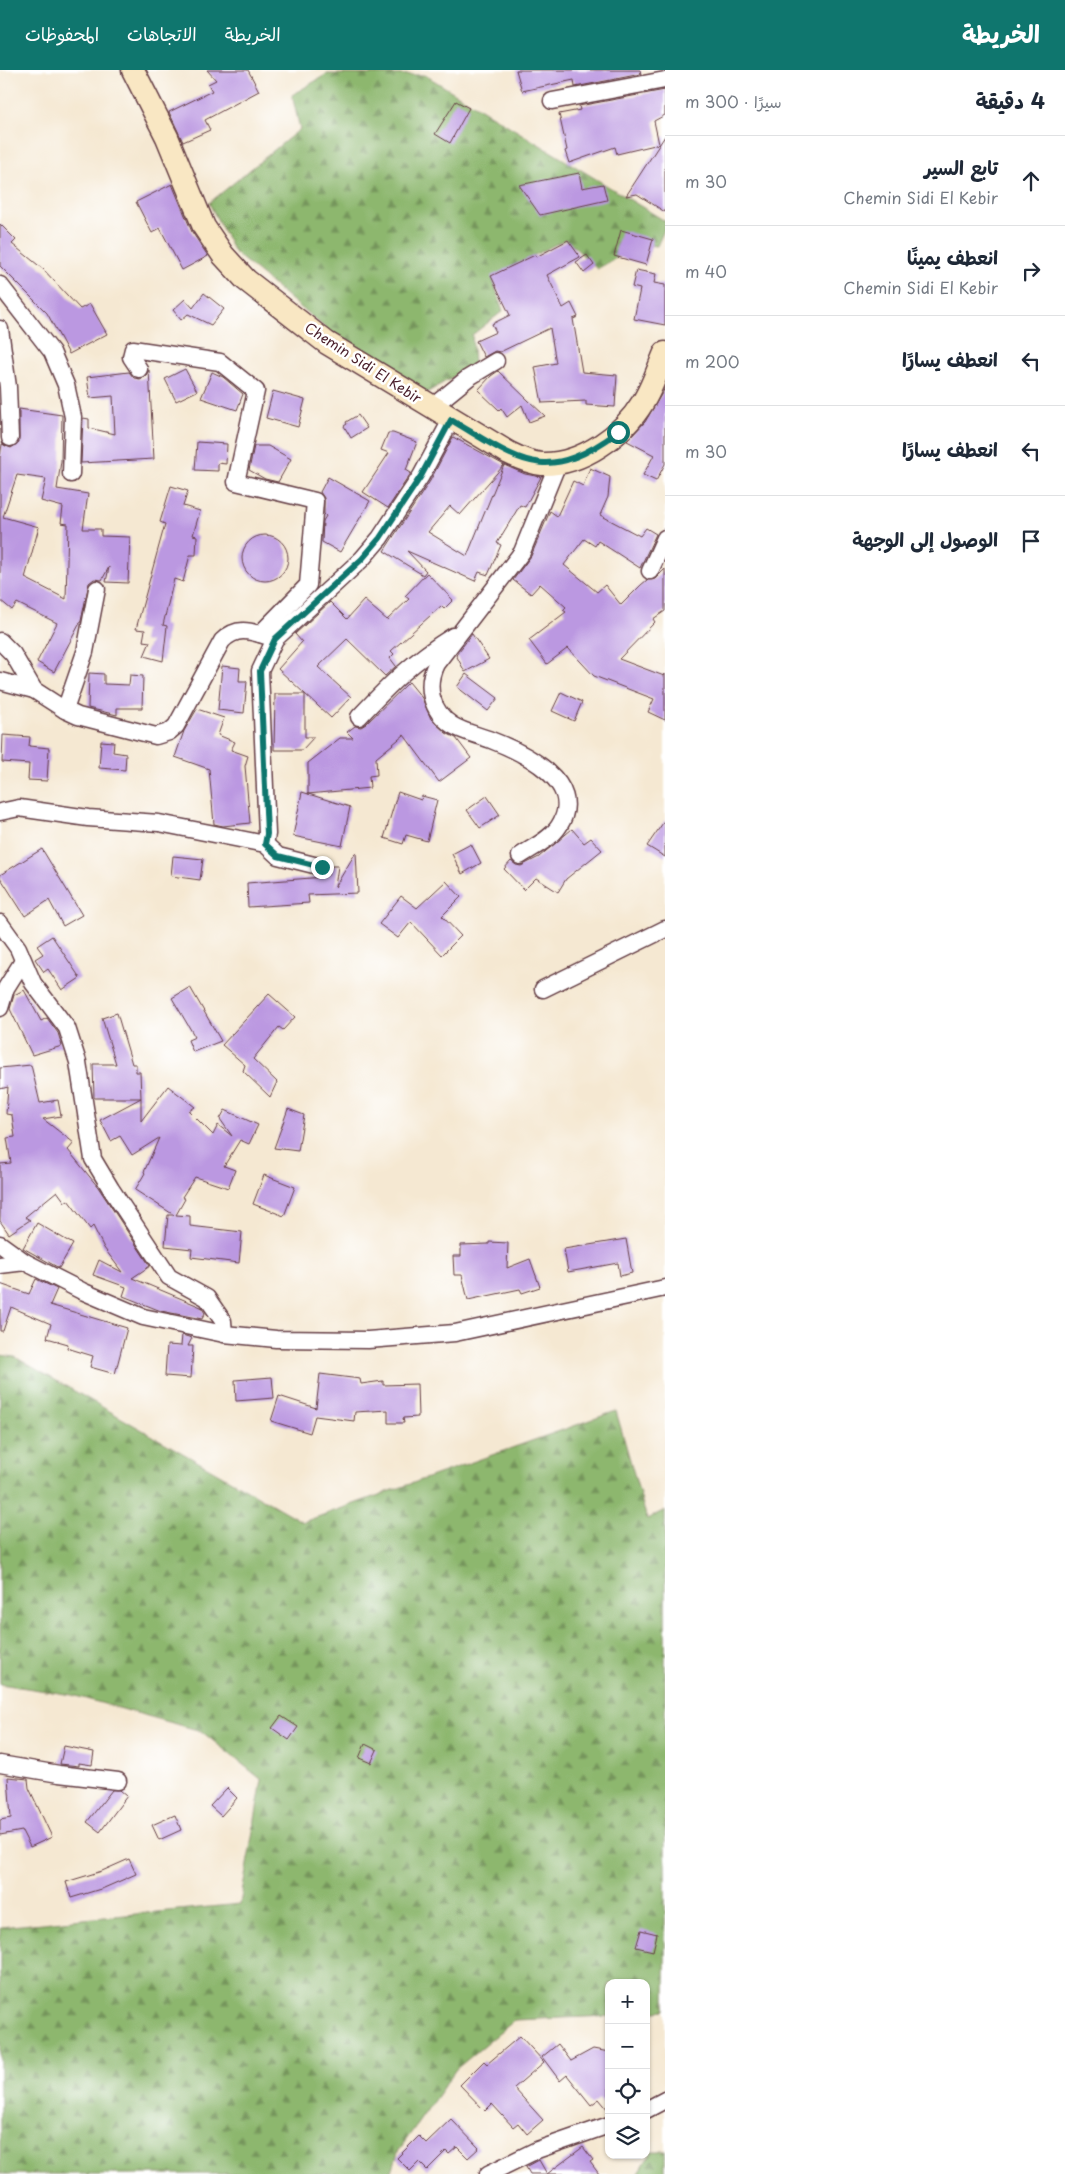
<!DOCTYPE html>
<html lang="ar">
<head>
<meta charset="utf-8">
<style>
	body { margin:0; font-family:"Playpen Sans","Playpen Sans Arabic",sans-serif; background:#f2f2f3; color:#1f2937; direction:rtl }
	.controls { position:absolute; right:15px; bottom:15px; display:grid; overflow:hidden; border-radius:10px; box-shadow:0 1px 4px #0004 }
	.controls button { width:45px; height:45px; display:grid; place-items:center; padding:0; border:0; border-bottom:1px solid #e0e1e3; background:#fff; color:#1f2937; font:25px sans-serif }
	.stop { position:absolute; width:15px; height:15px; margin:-11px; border:4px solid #0f766e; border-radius:50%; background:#fff }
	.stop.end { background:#0f766e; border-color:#fff; box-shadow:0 1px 5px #0008 }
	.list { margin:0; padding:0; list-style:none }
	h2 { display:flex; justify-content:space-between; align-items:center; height:65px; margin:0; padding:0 20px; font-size:21px }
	h2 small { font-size:16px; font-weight:400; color:#747a83 }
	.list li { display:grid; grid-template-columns:32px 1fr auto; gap:15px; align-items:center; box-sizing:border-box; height:90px; padding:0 20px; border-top:1px solid #e0e1e3 }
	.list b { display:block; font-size:19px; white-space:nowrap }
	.list p { margin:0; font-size:16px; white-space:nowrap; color:#747a83 }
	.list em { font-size:16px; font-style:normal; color:#747a83 }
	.icon { flex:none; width:28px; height:28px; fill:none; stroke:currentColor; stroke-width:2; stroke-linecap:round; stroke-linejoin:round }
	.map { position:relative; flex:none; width:665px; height:2104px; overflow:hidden; direction:ltr }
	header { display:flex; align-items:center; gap:30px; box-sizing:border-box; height:70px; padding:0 25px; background:#0f766e; color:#fff }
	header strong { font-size:24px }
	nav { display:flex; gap:28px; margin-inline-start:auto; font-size:18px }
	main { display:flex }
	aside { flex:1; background:#fff }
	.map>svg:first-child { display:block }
	.forest { fill:url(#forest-firs); stroke:#6c6b4c }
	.building { fill:#bb98e1; fill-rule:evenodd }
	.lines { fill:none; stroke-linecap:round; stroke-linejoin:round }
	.street-casing { stroke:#643d44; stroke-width:19 }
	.secondary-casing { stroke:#643d44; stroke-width:25 }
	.street { stroke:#fff; stroke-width:16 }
	.secondary { stroke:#f9e7c3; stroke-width:22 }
	.route { stroke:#0f766e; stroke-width:6 }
	.labels { text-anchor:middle; stroke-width:5; stroke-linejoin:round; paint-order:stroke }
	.street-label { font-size:14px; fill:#4a1f2b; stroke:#fff }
</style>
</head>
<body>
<header>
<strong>الخريطة</strong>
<nav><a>الخريطة</a><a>الاتجاهات</a><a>المحفوظات</a></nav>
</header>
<main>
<aside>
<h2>4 دقيقة<small>سيرًا · 300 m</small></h2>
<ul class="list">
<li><svg class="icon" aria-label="ahead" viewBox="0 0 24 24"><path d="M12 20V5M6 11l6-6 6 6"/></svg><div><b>تابع السير</b><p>Chemin Sidi El Kebir</p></div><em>30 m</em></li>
<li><svg class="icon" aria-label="right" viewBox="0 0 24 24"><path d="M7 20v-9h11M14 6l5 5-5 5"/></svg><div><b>انعطف يمينًا</b><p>Chemin Sidi El Kebir</p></div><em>40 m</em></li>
<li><svg class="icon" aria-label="left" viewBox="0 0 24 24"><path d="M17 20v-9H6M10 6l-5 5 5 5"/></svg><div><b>انعطف يسارًا</b></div><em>200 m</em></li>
<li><svg class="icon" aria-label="left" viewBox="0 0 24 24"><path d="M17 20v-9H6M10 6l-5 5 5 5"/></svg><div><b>انعطف يسارًا</b></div><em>30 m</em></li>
<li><svg class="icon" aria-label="arrive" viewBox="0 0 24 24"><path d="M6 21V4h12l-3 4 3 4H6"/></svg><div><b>الوصول إلى الوجهة</b></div></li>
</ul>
</aside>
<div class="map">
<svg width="665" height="2104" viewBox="0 0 665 2104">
	<defs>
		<pattern id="forest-firs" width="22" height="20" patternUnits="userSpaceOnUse" patternTransform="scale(1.25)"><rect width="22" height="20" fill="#8db76e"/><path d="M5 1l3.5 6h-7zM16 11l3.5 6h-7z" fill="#75945b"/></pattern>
	</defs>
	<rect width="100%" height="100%" fill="#fff"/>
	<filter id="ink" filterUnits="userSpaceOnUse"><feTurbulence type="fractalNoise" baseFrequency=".02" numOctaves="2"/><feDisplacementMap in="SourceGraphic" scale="10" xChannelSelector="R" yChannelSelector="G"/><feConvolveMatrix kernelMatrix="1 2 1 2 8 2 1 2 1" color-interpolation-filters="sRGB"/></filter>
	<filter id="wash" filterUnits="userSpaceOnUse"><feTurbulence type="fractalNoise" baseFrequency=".0096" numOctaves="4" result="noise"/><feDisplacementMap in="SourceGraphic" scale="20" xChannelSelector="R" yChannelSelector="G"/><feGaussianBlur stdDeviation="1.12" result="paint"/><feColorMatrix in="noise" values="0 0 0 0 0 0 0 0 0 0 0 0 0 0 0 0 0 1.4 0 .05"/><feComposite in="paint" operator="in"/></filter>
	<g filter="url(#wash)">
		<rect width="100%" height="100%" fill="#f5e8d2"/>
		<g class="forest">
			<polygon points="327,4 425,5 665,151 665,158 657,176 616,172 618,187 597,199 566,169 492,207 503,241 472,265 474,294 423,325 341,271 234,182 209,133 300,59 292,25"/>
			<polygon points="0,1285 15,1287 303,1452 616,1341 647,1449 665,1440 665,1940 646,1942 646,1913 609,1913 609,1946 515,1950 456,1999 399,2080 391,2104 0,2104 0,1857 240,1834 262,1710 201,1661 72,1625 0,1614"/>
			<polygon points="652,2081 665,2081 665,2104 638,2104"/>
		</g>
		<g id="blocks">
			<g class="building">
				<polygon points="207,0 248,0 259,21 205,50 210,60 183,72 169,42 212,21 208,14 216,10"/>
				<polygon points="516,0 640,0 641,4 575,17 574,10 522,21"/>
				<polygon points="665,20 665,45 654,51 659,74 617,84 615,77 569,93 565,81 567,80 559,44 580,40 579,36"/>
				<polygon points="456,31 469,38 450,73 435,64"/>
				<polygon points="665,66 665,142 637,124 626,126"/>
				<polygon points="579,103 582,118 603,114 607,130 540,145 519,115"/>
				<polygon points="172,114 192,162 208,186 182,200 160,158 152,163 136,132"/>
				<polygon points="0,154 16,170 12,174 43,199 80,239 90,234 107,264 69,284 47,243 0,196"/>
				<polygon points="621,160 653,169 646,195 614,186"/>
				<polygon points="568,170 580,187 547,205 563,238 571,233 578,247 573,249 582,302 617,305 615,337 586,335 586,331 542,333 535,297 556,293 550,258 500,282 495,281 484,287 476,271 496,262 492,254 510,245 491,206 535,185 536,187"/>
				<polygon points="587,185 594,195 584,203 576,192"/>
				<polygon points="636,200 656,204 654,213 665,215 665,255 634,249 640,219 632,217"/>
				<polygon points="204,223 224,239 211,255 188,244 181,250 173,240 185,229 193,238"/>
				<polygon points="185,299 197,321 176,331 165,309"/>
				<polygon points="149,300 154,389 81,393 83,348 89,349 89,358 115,364 113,326 90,328 87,307 129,302 134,308 140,309 145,307"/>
				<polygon points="498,301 528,330 545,346 529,352 522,335 507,347 501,338 499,340 478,320 491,306"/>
				<polygon points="212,302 223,307 243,324 237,340 201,328"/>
				<polygon points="665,318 665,394 656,411 643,405 654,385 627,371 645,352"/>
				<polygon points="273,321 305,330 298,357 266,348"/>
				<path d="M19,339L62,345L61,391L57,419L88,424L83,459H101V466L130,467L128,513L106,512L109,497L102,510L94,509L89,513L81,551L54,602L37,592L57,553L17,533L12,540L0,530V388L2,374L11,378L19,372ZM17,405L46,409L41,431L63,437L61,453L68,454L66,529L25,508L39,457L3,447Z"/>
				<polygon points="358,345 367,358 351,368 344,356 347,354 346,352"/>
				<polygon points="388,363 393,363 417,372 406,400 411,403 388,438 363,422 389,383 381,380"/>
				<polygon points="453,367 504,395 460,445 450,436 428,462 467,486 504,395 525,404 541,407 525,437 520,435 497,473 501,475 488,505 479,502 475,511 407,481 426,501 423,505 384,481 430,411"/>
				<polygon points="197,372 227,374 226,394 218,393 218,401 195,400"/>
				<polygon points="254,376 268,376 291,389 278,412 265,409 249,400"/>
				<polygon points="590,398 610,407 608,427 600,445 640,466 646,458 656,464 640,498 598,471 595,476 584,469 564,495 597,522 605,515 621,535 641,515 647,510 655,509 665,499 665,541 653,549 655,552 619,589 664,606 665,604 665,650 648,642 654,629 594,606 568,578 547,594 529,570 566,542 563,540 566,537 540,514 531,524 513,510 531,486 550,441 557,446 573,411 583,416"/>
				<polygon points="328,407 370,431 340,482 322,472 323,451 326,446 324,444 324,428 320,422"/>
				<polygon points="171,416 188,421 183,436 200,441 193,465 197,466 196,485 190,485 183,512 174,509 163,555 167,556 163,591 144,586 150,572 143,571 145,560 136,559 165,454 160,452"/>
				<circle cx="265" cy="488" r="23"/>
				<polygon points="427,503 453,530 444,539 441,536 391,581 394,584 390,588 396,596 385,606 347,569 318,597 351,627 331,648 278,599 302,572 295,564 330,532 347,549 364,530 387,550 409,529 405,526"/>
				<polygon points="472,564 489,589 465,602 456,585"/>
				<polygon points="222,596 240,598 239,611 247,611 244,643 218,640"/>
				<polygon points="89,603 104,604 104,614 129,615 130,605 143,606 142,638 117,638 117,645 88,638"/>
				<polygon points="466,604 498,628 488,641 457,617"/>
				<polygon points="409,612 422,628 431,649 446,663 456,668 471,688 439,712 404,665 376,688 377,705 369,706 370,718 308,724 308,693 340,668 353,668 347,662 355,656 361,657 366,654"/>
				<polygon points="561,622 582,632 574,651 552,641"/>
				<polygon points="275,624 305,624 305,667 314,667 302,680 274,680"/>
				<polygon points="197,639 224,648 218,665 235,672 231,680 248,686 245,696 250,753 223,756 214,754 209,699 175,687 184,661"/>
				<polygon points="3,665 30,667 29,676 49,678 47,711 28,710 29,694 2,692"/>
				<polygon points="101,671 114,672 113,682 126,684 125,700 99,698"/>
				<polygon points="302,722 350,737 342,776 293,766"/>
				<polygon points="398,722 421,730 422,726 437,730 427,771 406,765 403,774 384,768"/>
				<polygon points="487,726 500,745 480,758 467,740"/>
				<polygon points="665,750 665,787 647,776"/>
				<polygon points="572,759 584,773 591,768 602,780 566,809 558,822 536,808 524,820 504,799 511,791 516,795 521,796 539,787"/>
				<polygon points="471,774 481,793 462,804 452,784"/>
				<polygon points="42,779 82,845 63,856 49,830 25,846 0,807 0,805"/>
				<polygon points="356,782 358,823 308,825 309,833 248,837 247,813 324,807 329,804 332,796 338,796 335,817"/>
				<polygon points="173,786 203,789 200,810 171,806"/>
				<polygon points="446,811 461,827 442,846 461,866 442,885 411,852 398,868 379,854 401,826 417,838"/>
				<polygon points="52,866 80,908 62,920 48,899 44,902 35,889 43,884 37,876"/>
				<polygon points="190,917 221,971 193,982 188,970 195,967 172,928"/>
				<polygon points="24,920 41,951 47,948 58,963 62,976 32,985 10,939 14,925"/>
				<polygon points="269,924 295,947 283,960 279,957 253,989 277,1012 270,1027 243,1001 245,995 222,975"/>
				<polygon points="117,943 132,994 136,994 136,1002 140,1002 141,1028 94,1028 93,994 116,994 102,948"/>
				<polygon points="31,995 40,1033 58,1030 61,1046 43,1049 74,1073 68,1080 98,1117 150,1196 132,1208 201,1237 205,1243 202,1249 161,1241 123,1226 126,1217 93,1205 99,1190 122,1202 104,1178 93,1156 90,1159 68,1130 65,1132 57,1121 25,1147 30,1150 9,1164 0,1151 0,1094 11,1093 7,1068 15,1067 12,1045 6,1044 8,1017 0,1019 0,998"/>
				<polygon points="168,1016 195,1037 189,1041 213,1065 218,1055 232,1066 220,1049 225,1040 258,1055 249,1074 240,1070 224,1096 235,1100 228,1118 195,1107 182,1127 185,1129 176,1145 190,1146 190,1156 242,1162 239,1193 191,1187 192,1179 165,1176 168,1145 174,1145 135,1120 145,1103 144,1102 159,1068 132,1085 120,1066 111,1071 100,1050 141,1028 141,1051"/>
				<polygon points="288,1039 304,1045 298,1081 274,1078"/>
				<polygon points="264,1105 295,1117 284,1146 253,1134"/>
				<polygon points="37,1153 73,1174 59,1198 23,1178"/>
				<polygon points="626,1169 632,1203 620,1206 618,1193 568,1202 564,1179"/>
				<polygon points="489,1172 508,1173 507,1198 530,1189 540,1217 522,1223 520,1219 468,1230 462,1205 454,1205 453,1186 461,1186 461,1175 489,1174"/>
				<polygon points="36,1209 57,1219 50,1235 127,1258 115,1304 90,1297 93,1286 67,1278 68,1274 47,1268 51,1254 11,1237 3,1261 0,1261 0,1214 29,1224"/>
				<polygon points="182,1265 192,1268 188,1276 193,1276 191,1308 165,1306 167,1275 181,1276"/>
				<polygon points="320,1304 360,1309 361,1314 383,1311 383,1315 417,1314 418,1347 403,1348 404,1353 388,1353 388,1340 355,1342 354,1351 315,1346 310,1363 271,1351 279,1326 316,1338"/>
				<polygon points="272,1307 274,1328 236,1331 235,1310"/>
				<polygon points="281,1646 298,1657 289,1670 272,1658"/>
				<polygon points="365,1674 377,1680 371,1693 359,1688"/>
				<polygon points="64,1676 94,1682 92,1695 79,1693 79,1696 60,1694"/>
				<polygon points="8,1707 28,1709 29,1718 52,1767 30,1777 22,1761 0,1765 0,1750 11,1748"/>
				<polygon points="227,1718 237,1728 221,1746 210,1736"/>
				<polygon points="112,1720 120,1720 127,1726 100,1762 87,1752"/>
				<polygon points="175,1745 181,1760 159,1770 152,1755"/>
				<polygon points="129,1789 136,1804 104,1818 71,1828 66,1812 102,1801"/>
				<polygon points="641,1860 657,1864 653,1881 636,1877"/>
				<polygon points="520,1966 544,1992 514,2018 543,2050 527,2064 518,2053 513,2057 492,2034 485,2041 460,2015 484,1991 487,1994"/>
				<polygon points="558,1974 571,1991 593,1979 609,1982 609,2041 599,2029 591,2035 567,2005 560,2011 542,1987"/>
				<polygon points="451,2049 479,2078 468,2088 457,2077 449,2084 446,2081 427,2100 419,2092 410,2101 397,2088 419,2066 426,2073"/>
				<polygon points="583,2077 593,2090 590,2092 599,2104 547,2104"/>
				<polygon points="539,2090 547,2104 530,2104 526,2097"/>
			</g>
		</g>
	</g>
	<g filter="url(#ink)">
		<use href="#blocks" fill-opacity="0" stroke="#643d44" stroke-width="1"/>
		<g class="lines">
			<defs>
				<g id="street">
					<polyline points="552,31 665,10"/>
					<polyline points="0,215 52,282 66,315 73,347 71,404"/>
					<polyline points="0,259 8,317 10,368"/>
					<polyline points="139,299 131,287 133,279 220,292 256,321 236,412 315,431 308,515 260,564"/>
					<polyline points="431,338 468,308 496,291"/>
					<polyline points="650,501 665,468"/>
					<path d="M0,571L13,584L34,620L65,640L78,646L156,666L169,662L176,656L222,571C237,556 250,561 269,567"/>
					<polyline points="0,611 34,620"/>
					<polyline points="65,640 85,582 97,519"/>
					<path d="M359,647C390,614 413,591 453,566"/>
					<polyline points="0,742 19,738 88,748 159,753 265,774 267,764 260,601 275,569 362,489 380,468 421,406 451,350"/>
					<polyline points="265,774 278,786 322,797"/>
					<path d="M520,786C533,777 551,769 559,756C587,712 522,682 491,670C478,665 463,662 452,655C431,641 425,616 436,594L522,482L558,393"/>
					<polyline points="0,853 18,878 33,913 67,958 78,992 93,1089 111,1119 169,1207 207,1228 223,1251 224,1264"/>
					<polyline points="543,919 665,859"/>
					<polyline points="0,938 6,918 23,891"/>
					<polyline points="0,1174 25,1192"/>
					<polyline points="0,1195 25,1192 82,1221 143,1247 224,1264 276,1269 368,1270 455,1263 665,1218"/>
					<polyline points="0,1694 59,1704 118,1711"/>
					<polyline points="646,2040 665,2030"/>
					<polyline points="488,2104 537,2080 609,2055"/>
				</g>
				<path id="secondary" d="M133,0L167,67L204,157L223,185L246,210L327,273L509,383C519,388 530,393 542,394C582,395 623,365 643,332C652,318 658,299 665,283"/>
			</defs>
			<use href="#street" class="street-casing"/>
			<use href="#secondary" class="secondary-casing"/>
			<use href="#street" class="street"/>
			<use href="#secondary" class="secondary"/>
		</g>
	</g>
	<g class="lines" filter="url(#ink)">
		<path class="route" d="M322,797L278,786L265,774L267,764L260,601L275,569L362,489L380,468L421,406L451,350C521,391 544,416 618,362"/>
	</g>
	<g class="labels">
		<g class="street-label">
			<text transform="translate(363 293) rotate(33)" y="5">Chemin Sidi El Kebir</text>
		</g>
	</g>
</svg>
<div class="controls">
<button>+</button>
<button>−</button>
<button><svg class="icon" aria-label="locate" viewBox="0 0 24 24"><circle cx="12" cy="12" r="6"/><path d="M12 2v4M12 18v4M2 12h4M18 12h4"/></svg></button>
<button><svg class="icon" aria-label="layers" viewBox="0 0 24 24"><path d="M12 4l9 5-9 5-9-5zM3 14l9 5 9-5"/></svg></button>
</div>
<div class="stop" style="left:618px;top:362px"></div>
<div class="stop end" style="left:322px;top:797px"></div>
</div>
</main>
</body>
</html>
